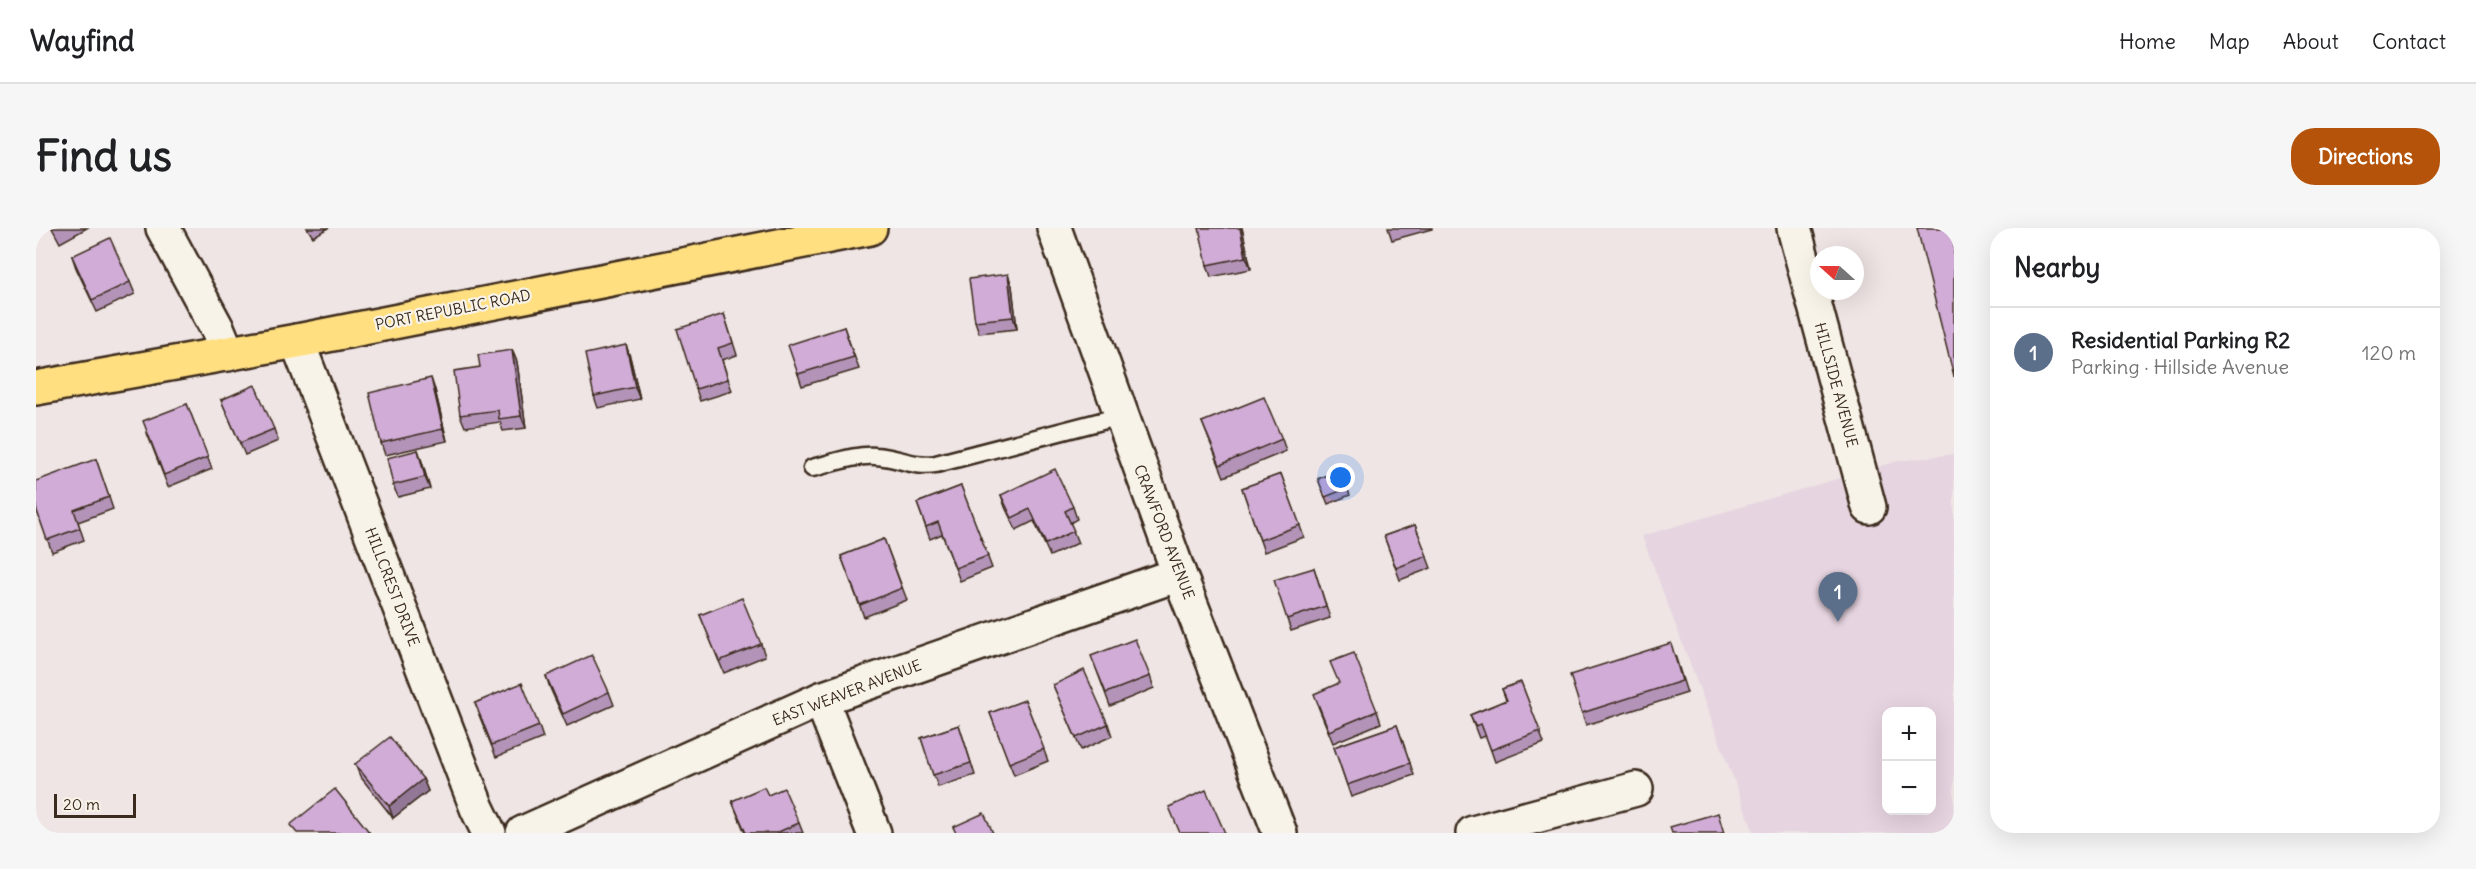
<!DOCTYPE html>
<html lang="en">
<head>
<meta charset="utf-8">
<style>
	body { margin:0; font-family:Delius,sans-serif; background:#f6f6f6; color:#202124 }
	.controls { position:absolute; right:18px; bottom:18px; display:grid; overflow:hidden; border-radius:12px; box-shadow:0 6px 24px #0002 }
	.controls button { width:54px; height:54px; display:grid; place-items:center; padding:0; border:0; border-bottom:2px solid #e0e0e0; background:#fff; color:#202124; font:30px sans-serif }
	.compass { position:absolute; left:1774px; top:18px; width:54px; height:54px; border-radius:50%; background:#fff; box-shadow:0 6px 24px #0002; rotate:291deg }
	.scale { position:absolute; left:18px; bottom:15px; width:82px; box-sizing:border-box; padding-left:6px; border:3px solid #3b2a1e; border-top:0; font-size:16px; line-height:21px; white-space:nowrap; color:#3b2a1e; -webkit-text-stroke:4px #f7f3e8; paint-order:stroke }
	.you { position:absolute; left:1305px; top:250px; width:21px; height:21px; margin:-15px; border:4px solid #fff; border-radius:50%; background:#1a73e8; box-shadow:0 0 0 9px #1a73e833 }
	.badge { display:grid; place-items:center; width:39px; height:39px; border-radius:50%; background:#b45309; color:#fff; font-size:20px; font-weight:700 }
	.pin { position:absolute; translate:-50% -50px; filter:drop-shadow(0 2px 3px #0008) }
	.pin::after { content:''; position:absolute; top:32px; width:21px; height:18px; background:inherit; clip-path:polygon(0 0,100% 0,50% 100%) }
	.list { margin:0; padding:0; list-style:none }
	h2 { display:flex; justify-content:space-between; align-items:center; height:78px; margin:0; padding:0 24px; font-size:26px }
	h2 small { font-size:20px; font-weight:400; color:#757577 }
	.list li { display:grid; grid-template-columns:39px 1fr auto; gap:18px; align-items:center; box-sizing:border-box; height:90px; padding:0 24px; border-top:2px solid #e0e0e0 }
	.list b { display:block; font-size:22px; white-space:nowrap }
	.list p { margin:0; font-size:20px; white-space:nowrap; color:#757577 }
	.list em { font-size:20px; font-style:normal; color:#757577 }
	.map { position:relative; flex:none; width:1918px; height:605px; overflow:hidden; border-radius:24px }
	header { display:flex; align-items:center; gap:36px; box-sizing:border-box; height:84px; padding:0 30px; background:#fff; border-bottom:2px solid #e0e0e0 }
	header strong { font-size:28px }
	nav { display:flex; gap:33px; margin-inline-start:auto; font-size:21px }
	.intro { display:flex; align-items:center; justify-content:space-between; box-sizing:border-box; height:144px; padding:0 36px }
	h1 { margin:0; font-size:42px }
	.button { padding:15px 27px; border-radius:24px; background:#b45309; color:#fff; font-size:21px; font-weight:700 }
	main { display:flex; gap:36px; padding:0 36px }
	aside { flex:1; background:#fff; border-radius:24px; box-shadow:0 6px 24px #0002 }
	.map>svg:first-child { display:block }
	.built { fill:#e6d4e0; fill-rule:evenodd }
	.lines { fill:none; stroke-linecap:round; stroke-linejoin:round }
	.lane-casing { stroke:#3b2a1e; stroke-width:21 }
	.street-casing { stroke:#3b2a1e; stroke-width:38 }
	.primary-casing { stroke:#3b2a1e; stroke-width:38 }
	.lane { stroke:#f7f3e8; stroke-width:16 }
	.street { stroke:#f7f3e8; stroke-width:33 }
	.primary { stroke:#ffdf80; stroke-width:33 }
	.wall { fill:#b394b8; stroke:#3b2a1e; stroke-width:1.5 }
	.shaded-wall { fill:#927896; stroke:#3b2a1e; stroke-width:1.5 }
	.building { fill:#d0acd6; stroke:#3b2a1e; stroke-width:1.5 }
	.labels { text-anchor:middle; stroke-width:4.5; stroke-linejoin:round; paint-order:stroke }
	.street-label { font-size:15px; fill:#3b2a1e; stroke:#f7f3e8 }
</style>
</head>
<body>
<header>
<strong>Wayfind</strong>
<nav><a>Home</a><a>Map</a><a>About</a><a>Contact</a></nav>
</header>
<div class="intro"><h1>Find us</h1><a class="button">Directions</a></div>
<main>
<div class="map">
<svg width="1918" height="605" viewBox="0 0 1918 605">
	<rect width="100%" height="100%" fill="#efe5e4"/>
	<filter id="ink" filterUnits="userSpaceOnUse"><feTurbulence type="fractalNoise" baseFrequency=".0167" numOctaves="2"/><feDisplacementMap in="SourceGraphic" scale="12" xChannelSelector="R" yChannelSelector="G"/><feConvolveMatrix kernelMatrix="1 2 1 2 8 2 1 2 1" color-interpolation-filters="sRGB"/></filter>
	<g filter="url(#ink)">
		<path class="built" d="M1918,226V605H1718L1606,308L1862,233ZM1850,484H1896V582H1850Z"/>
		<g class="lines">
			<defs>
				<path id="lane" d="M776,240C797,235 820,226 840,228C862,229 878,240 900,236L1085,188"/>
				<g id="street">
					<polyline points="127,0 182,102 192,126"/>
					<polyline points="1018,0 1143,346 1244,605"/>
					<polyline points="1758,0 1833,279"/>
					<polyline points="261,113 441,580 453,605"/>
					<polyline points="785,471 838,605"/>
					<polyline points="487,605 785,471 1143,346"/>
					<polyline points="1437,605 1600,561"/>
				</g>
				<polyline id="primary" points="0,160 261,113 834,0"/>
			</defs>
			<use href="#lane" class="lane-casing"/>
			<use href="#street" class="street-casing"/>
			<use href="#primary" class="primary-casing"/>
			<use href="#lane" class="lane"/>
			<use href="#street" class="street"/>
			<use href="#primary" class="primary"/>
		</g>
		<g class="wall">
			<polygon points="16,0 51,0 24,15"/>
			<polygon points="271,0 292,0 277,9"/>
			<polygon points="1206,0 1215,41 1175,49 1171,37"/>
			<polygon points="1352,0 1396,0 1396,1 1356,12"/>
			<polygon points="36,28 94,54 99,66 61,84 40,40"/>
			<polygon points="976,58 981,101 943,105 939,93"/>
			<polygon points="688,86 701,127 686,132 696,163 664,173 660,161"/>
			<polygon points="808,99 823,141 766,158 762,146"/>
			<polygon points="590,117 594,129 604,171 562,180 558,168"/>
			<polygon points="476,122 481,134 490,200 467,203 464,194 429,199 424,187 444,139"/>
			<polygon points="399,162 411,213 349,227 345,215"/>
			<polygon points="185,172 238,201 242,213 209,227"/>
			<polygon points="151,176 176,241 132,259 111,205"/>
			<polygon points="1166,194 1246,211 1250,223 1188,249"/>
			<polygon points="382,222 386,234 394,261 362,269 357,257"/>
			<polygon points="60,231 77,281 42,294 48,312 16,324 0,280"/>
			<polygon points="1304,241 1314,267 1292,276 1282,251"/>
			<polygon points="1245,246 1268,309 1228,324 1206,260"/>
			<polygon points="925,258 956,340 924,353 906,306 894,311 881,275"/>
			<polygon points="965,267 1037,279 1041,291 1034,295 1042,315 1014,328 998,293 980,302 969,279"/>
			<polygon points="1379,297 1395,340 1364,352 1348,308"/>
			<polygon points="848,311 871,372 828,389 805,328"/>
			<polygon points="1278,340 1294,390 1255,403 1251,391"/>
			<polygon points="664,387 725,416 729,428 688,445"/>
			<polygon points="1639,427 1651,465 1550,497 1546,485"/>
			<polygon points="1060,440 1114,448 1118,460 1074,478"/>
			<polygon points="510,448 573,464 578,477 531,498 514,460"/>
			<polygon points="1485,454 1508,515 1459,534 1450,508 1443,510 1434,487 1470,472 1466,461"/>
			<polygon points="1017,457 1072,496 1076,508 1045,522"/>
			<polygon points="989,472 1012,533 978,547 954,485"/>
			<polygon points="1282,478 1341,483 1345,495 1297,515"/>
			<polygon points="443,487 503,498 507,510 460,529"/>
			<polygon points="923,497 939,547 902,559 885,510"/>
			<polygon points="1361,497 1378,547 1315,569 1298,519"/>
			<polygon points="319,536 387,551 392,563 357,590 324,548"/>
			<polygon points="732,567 763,595 767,605 709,605 696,573"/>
		</g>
		<g class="shaded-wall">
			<polygon points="1204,0 1206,0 1215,41 1210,29"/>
			<polygon points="972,46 976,58 981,101 977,89"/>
			<polygon points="590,117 594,129 604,171 599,159"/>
			<polygon points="476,122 481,134 490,200 485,188"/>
			<polygon points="395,150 399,162 411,213 407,201"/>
			<polygon points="382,222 386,234 394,261 389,249"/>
			<polygon points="387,551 392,563 357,590 353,578"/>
		</g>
		<g class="building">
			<polygon points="1163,0 1204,0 1210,29 1171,37"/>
			<polygon points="1881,0 1918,0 1918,149"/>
			<polygon points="74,10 94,54 56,72 36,28"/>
			<polygon points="972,46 977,89 939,93 933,51"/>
			<polygon points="688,86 697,115 682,120 692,151 660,161 641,101"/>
			<polygon points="808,99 818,129 762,146 752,117"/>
			<polygon points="590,117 599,159 558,168 549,126"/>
			<polygon points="476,122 485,188 463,191 462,182 424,187 418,143 444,139 442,127"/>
			<polygon points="395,150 407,201 345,215 333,165"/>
			<polygon points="219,157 238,201 204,215 185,172"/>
			<polygon points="1228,169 1246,211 1184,237 1166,194"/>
			<polygon points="151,176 172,229 128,247 107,193"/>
			<polygon points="382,222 389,249 357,257 351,230"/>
			<polygon points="60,231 73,269 38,282 44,300 11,312 0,280 0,253"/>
			<polygon points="1019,241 1037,279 1029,283 1038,303 1010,316 994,281 976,290 965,267"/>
			<polygon points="1304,241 1312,260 1289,269 1282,251"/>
			<polygon points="1245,246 1264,297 1224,312 1206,260"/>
			<polygon points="925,258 952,328 919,340 902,294 890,299 881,275"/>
			<polygon points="1379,297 1391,328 1360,340 1348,308"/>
			<polygon points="848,311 866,360 824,377 805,328"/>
			<polygon points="1278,340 1290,378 1251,391 1238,352"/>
			<polygon points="706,370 725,416 683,433 664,387"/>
			<polygon points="1099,411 1114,448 1070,465 1055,428"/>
			<polygon points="1635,415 1646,453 1546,485 1534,447"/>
			<polygon points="1318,425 1341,483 1293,503 1278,466 1303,455 1294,434"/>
			<polygon points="556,427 573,464 527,486 510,448"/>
			<polygon points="1048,442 1072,496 1040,510 1017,457"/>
			<polygon points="1485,454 1504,503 1455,522 1445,496 1439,498 1434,487 1471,472 1466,461"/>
			<polygon points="486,455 503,498 456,517 439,475"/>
			<polygon points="989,472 1008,521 973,535 954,485"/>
			<polygon points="923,497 935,535 897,547 885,510"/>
			<polygon points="1361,497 1374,535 1311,557 1298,519"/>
			<polygon points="354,509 387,551 353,578 319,536"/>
			<polygon points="728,559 732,567 748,560 763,595 740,605 710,605 696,573"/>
			<polygon points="299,561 334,605 261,605 254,597"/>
			<polygon points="1170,562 1189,605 1144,605 1133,579"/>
			<polygon points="948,585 957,605 920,605 917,599"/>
			<polygon points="1682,585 1688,605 1636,605 1634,599"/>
		</g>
	</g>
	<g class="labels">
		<g class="street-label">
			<text transform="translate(417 82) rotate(-11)" y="5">PORT REPUBLIC ROAD</text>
			<text transform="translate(1800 157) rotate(75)" y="5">HILLSIDE AVENUE</text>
			<text transform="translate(1128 304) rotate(69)" y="5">CRAWFORD AVENUE</text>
			<text transform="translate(356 359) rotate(69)" y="5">HILLCREST DRIVE</text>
			<text transform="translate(811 465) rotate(-21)" y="5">EAST WEAVER AVENUE</text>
		</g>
	</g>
</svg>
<div class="controls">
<button>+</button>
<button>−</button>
</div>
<svg class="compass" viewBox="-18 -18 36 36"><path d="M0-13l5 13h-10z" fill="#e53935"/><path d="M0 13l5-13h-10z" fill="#757577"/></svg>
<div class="scale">20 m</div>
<div class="you"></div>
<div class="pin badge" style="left:1802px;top:394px;background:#5c6f8a">1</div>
</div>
<aside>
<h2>Nearby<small></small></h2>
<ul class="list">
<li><span class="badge" style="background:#5c6f8a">1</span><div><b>Residential Parking R2</b><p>Parking · Hillside Avenue</p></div><em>120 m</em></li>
</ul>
</aside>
</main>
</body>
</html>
